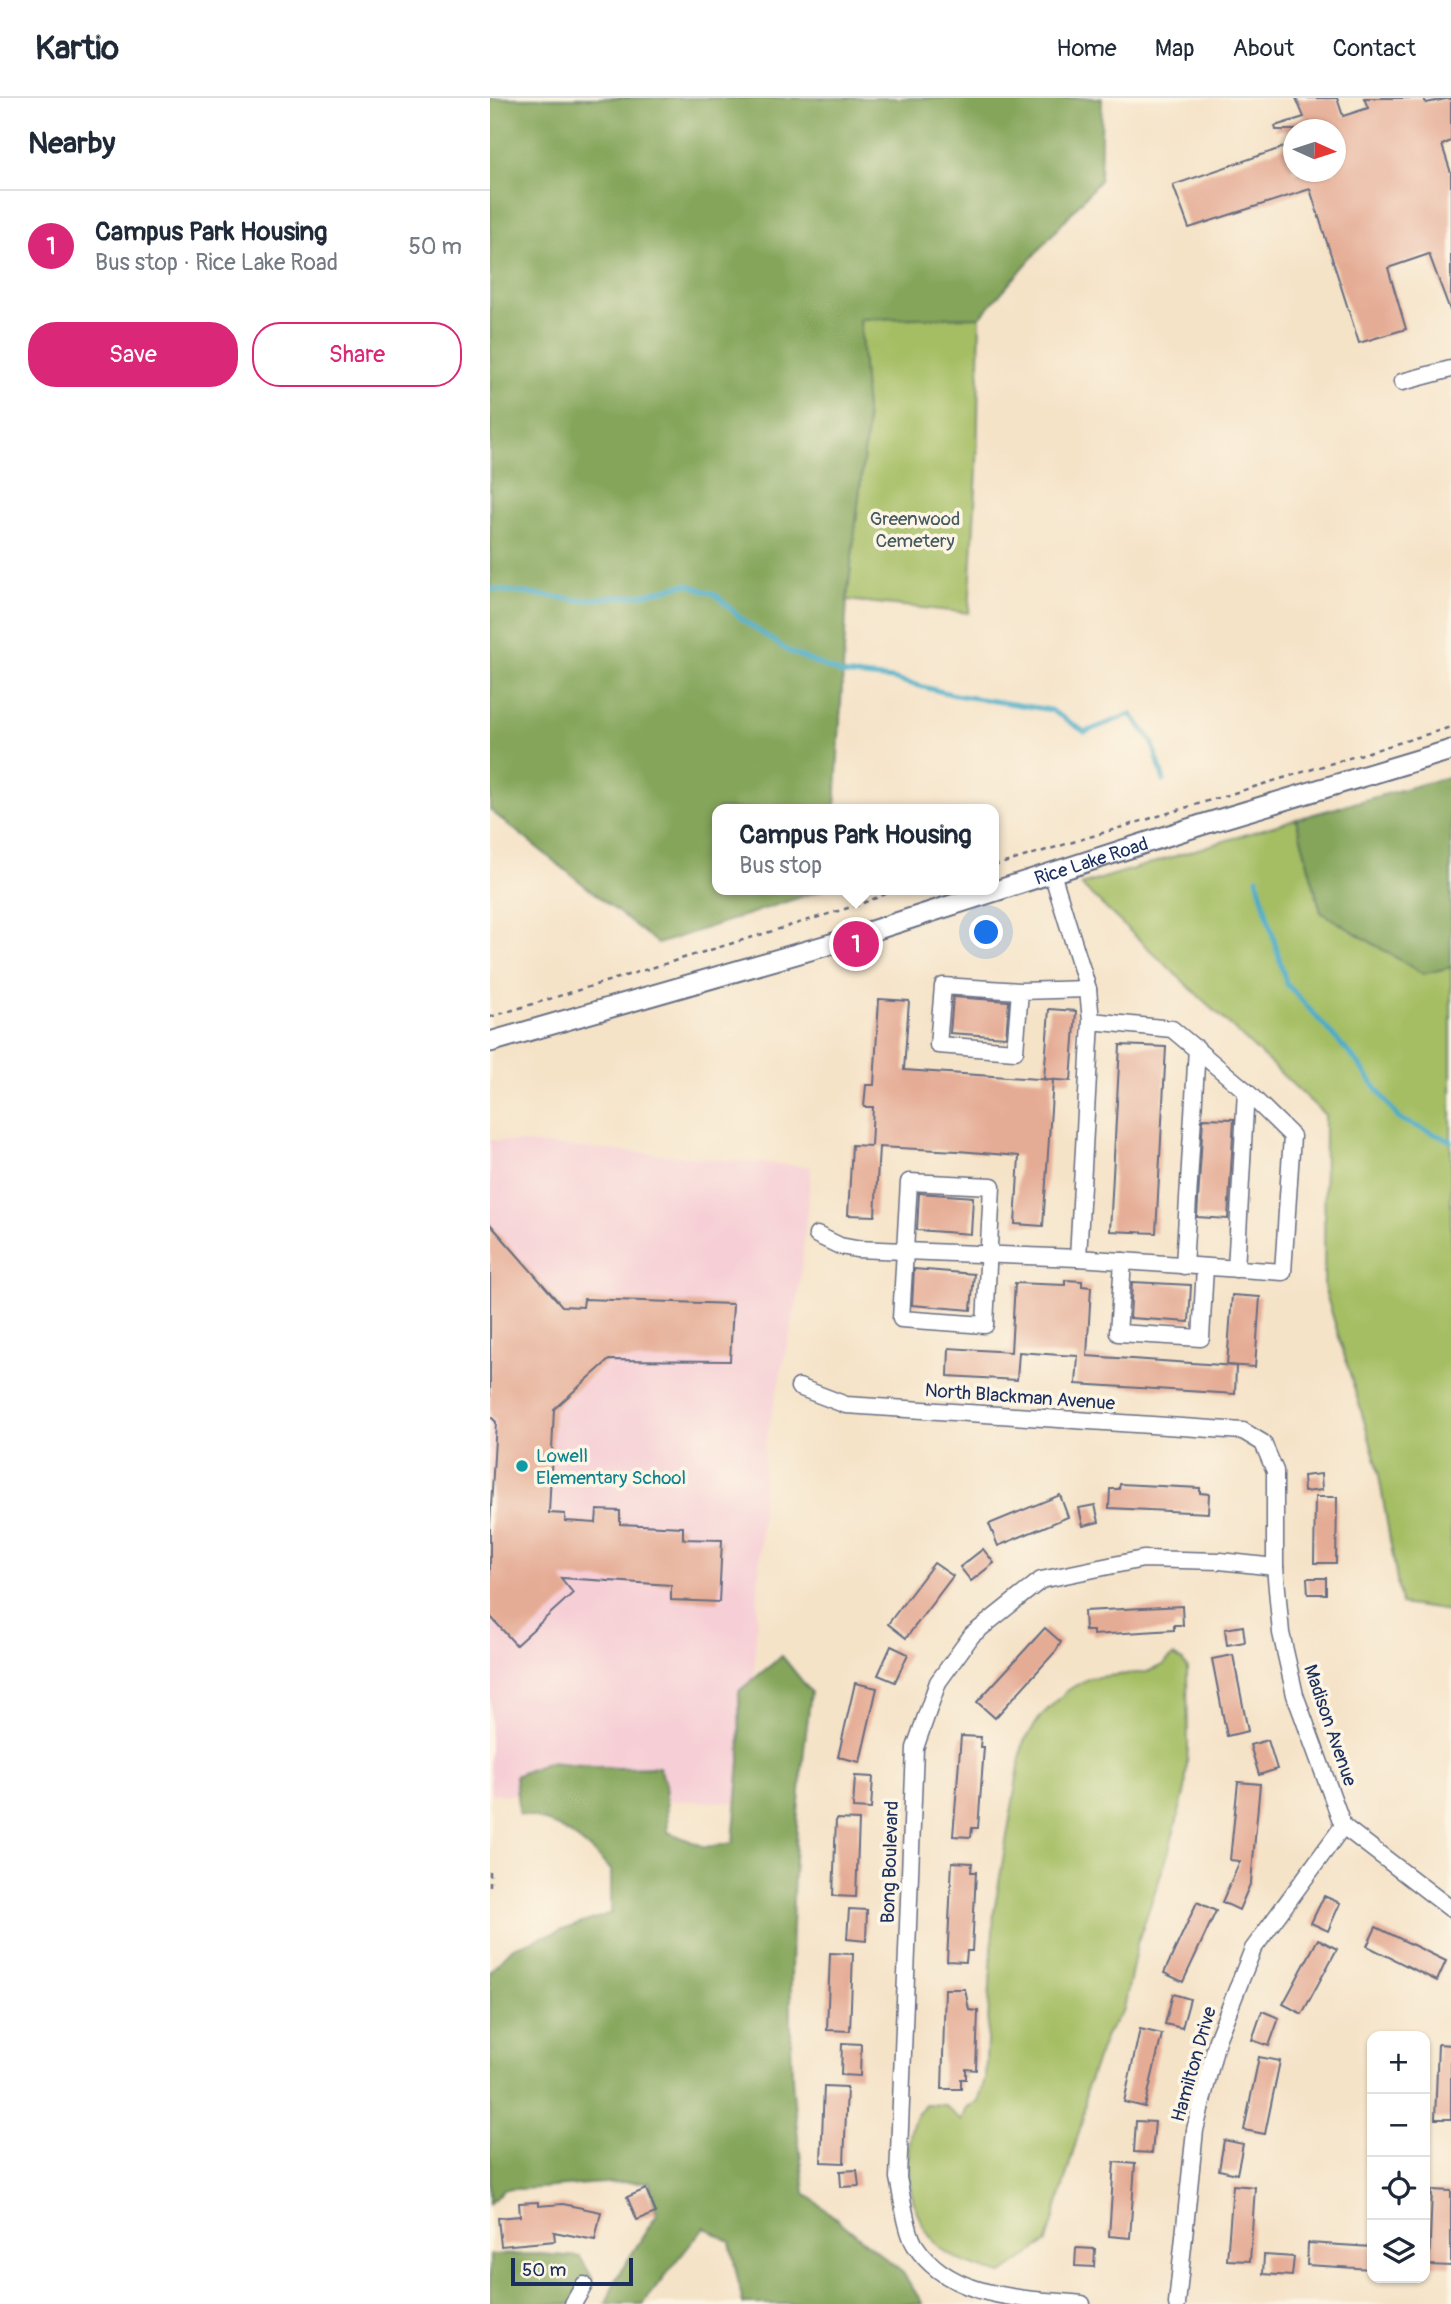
<!DOCTYPE html>
<html lang="en">
<head>
<meta charset="utf-8">
<style>
	body { margin:0; font-family:Pangolin,sans-serif; background:#f2f2f3; color:#1f2937 }
	.controls { position:absolute; right:21px; bottom:21px; display:grid; overflow:hidden; border-radius:14px; box-shadow:0 2px 5px #0004 }
	.controls button { width:63px; height:63px; display:grid; place-items:center; padding:0; border:0; border-bottom:2px solid #e0e1e3; background:#fff; color:#1f2937; font:35px sans-serif }
	.compass { position:absolute; left:793px; top:21px; width:63px; height:63px; border-radius:50%; background:#fff; box-shadow:0 2px 5px #0004; rotate:93deg }
	.scale { position:absolute; left:21px; bottom:18px; width:122px; box-sizing:border-box; padding-left:7px; border:4px solid #1b2f5e; border-top:0; font-size:19px; line-height:24px; white-space:nowrap; color:#1b2f5e; -webkit-text-stroke:5px #fcf5e5; paint-order:stroke }
	.you { position:absolute; left:497px; top:835px; width:24px; height:24px; margin:-18px; border:5px solid #fff; border-radius:50%; background:#1a73e8; box-shadow:0 0 0 10px #1a73e833 }
	.badge { display:grid; place-items:center; width:46px; height:46px; border-radius:50%; background:#db2777; color:#fff; font-size:23px; font-weight:700 }
	.pin { position:absolute; translate:-50% -50%; border:4px solid #fff; box-shadow:0 2px 7px #0006 }
	.popup { position:absolute; left:222px; top:706px; width:287px; height:91px; box-sizing:border-box; display:grid; place-content:center; border-radius:14px; background:#fff; filter:drop-shadow(0 2px 5px #0005); font-size:23px; white-space:nowrap; color:#747a83 }
	.popup b { font-size:26px; color:#1f2937 }
	.popup::after { content:''; position:absolute; left:50%; top:100%; margin-left:-14px; border:14px solid transparent; border-top-color:#fff }
	.list { margin:0; padding:0; list-style:none }
	h2 { display:flex; justify-content:space-between; align-items:center; height:91px; margin:0; padding:0 28px; font-size:30px }
	h2 small { font-size:23px; font-weight:400; color:#747a83 }
	.list li { display:grid; grid-template-columns:46px 1fr auto; gap:21px; align-items:center; box-sizing:border-box; height:112px; padding:0 28px; border-top:2px solid #e0e1e3 }
	.list b { display:block; font-size:26px; white-space:nowrap }
	.list p { margin:0; font-size:23px; white-space:nowrap; color:#747a83 }
	.list em { font-size:23px; font-style:normal; color:#747a83 }
	.actions { display:flex; gap:14px; padding:21px 28px }
	.actions a { flex:1; padding:16px 0; border:2px solid #db2777; border-radius:28px; text-align:center; font-size:24px; color:#db2777 }
	.actions .main { background:#db2777; color:#fff }
	.icon { flex:none; width:38px; height:38px; fill:none; stroke:currentColor; stroke-width:2; stroke-linecap:round; stroke-linejoin:round }
	.map { position:relative; flex:none; width:961px; height:2206px; overflow:hidden }
	header { display:flex; align-items:center; gap:42px; box-sizing:border-box; height:98px; padding:0 35px; background:#fff; border-bottom:2px solid #e0e1e3 }
	header strong { font-size:33px }
	nav { display:flex; gap:38px; margin-inline-start:auto; font-size:24px }
	main { display:flex }
	aside { flex:1; background:#fff }
	.map>svg:first-child { display:block }
	.built { fill:#f6cfd6 }
	.green { fill:#a5be64; stroke:#607661; stroke-width:2 }
	.forest { fill:#84a55a; stroke:#506a5c; stroke-width:2 }
	.lines { fill:none; stroke-linecap:round; stroke-linejoin:round }
	.stream { stroke:#48acc7; stroke-width:5 }
	.building { fill:#e5ac95 }
	.minor-casing { stroke:#676e83; stroke-width:19 }
	.major-casing { stroke:#676e83; stroke-width:23 }
	.path { stroke:#676e83; stroke-width:2.5; stroke-dasharray:5 5; stroke-linecap:butt }
	.minor { stroke:#fff; stroke-width:16 }
	.major { stroke:#fff; stroke-width:19 }
	.culture-dot { fill:#0f9aa8; stroke:#fcf5e5; stroke-width:2.5 }
	.labels { text-anchor:middle; stroke-width:7; stroke-linejoin:round; paint-order:stroke }
	.park-label { font-size:19px; fill:#445a60; stroke:#fcf5e5 }
	.street-label { font-size:19px; fill:#1b2f5e; stroke:#fcf5e5 }
	.culture-label { font-size:19px; fill:#0d838f; stroke:#fcf5e5; text-anchor:start }
</style>
</head>
<body>
<header>
<strong>Kartio</strong>
<nav><a>Home</a><a>Map</a><a>About</a><a>Contact</a></nav>
</header>
<main>
<aside>
<h2>Nearby<small></small></h2>
<ul class="list">
<li><span class="badge">1</span><div><b>Campus Park Housing</b><p>Bus stop · Rice Lake Road</p></div><em>50 m</em></li>
</ul>
<div class="actions"><a class="main">Save</a><a>Share</a></div>
</aside>
<div class="map">
<svg width="961" height="2206" viewBox="0 0 961 2206">
	<rect width="100%" height="100%" fill="#fcf5e5"/>
	<filter id="ink" filterUnits="userSpaceOnUse"><feTurbulence type="fractalNoise" baseFrequency=".0143" numOctaves="2"/><feDisplacementMap in="SourceGraphic" scale="14" xChannelSelector="R" yChannelSelector="G"/><feConvolveMatrix kernelMatrix="1 2 1 2 8 2 1 2 1" color-interpolation-filters="sRGB"/></filter>
	<filter id="wash" filterUnits="userSpaceOnUse"><feTurbulence type="fractalNoise" baseFrequency=".00686" numOctaves="4" result="noise"/><feDisplacementMap in="SourceGraphic" scale="28" xChannelSelector="R" yChannelSelector="G"/><feGaussianBlur stdDeviation="1.57" result="paint"/><feColorMatrix in="noise" values="0 0 0 0 0 0 0 0 0 0 0 0 0 0 0 0 0 1.4 0 .05"/><feComposite in="paint" operator="in"/></filter>
	<g filter="url(#wash)">
		<rect width="100%" height="100%" fill="#f5e3c8"/>
		<polygon class="built" points="0,1042 321,1069 309,1195 275,1346 258,1705 0,1696"/>
		<g class="green">
			<polygon points="490,219 487,371 479,515 357,502 377,330 370,221"/>
			<polygon points="806,721 831,814 933,876 961,869 961,1513 911,1506 887,1366 834,1189 835,1017 591,787"/>
			<path d="M683,1558L693,1563L697,1570L698,1649L695,1692L678,1756L647,1846L634,1911L616,1937L597,1988L593,2020L557,2144L512,2176C493,2171 473,2166 456,2154C420,2129 411,2065 423,2025C425,2018 431,2012 435,2006L454,2007L472,2023L477,2009L488,2004L495,1981L504,1814L533,1645L551,1618L578,1592L599,1580L657,1574L673,1567Z"/>
		</g>
		<g class="forest">
			<polygon points="0,0 612,0 610,82 490,219 370,221 377,330 357,502 345,711 228,711 228,792 332,792 168,846 0,712"/>
			<polygon points="961,678 961,869 933,876 831,814 806,721"/>
			<path d="M292,1558L321,1594C304,1720 298,1850 302,1978C304,2017 311,2056 315,2095L413,2175L433,2206H253L240,2144L214,2129L153,2206H116L126,2181L167,2116L159,2084C109,2082 62,2092 13,2091L0,2106V1873L23,1849L121,1815V1772C95,1745 68,1722 29,1716L25,1678L58,1664L126,1670L169,1669L175,1683L178,1734L215,1749L243,1745L250,1663L249,1593Z"/>
			<polygon points="50,2156 90,2159 103,2181 86,2206 0,2206 0,2157"/>
		</g>
		<g class="lines">
			<g class="stream">
				<polyline points="0,491 90,502 151,497 197,486 226,497 254,523 300,554 352,576 402,581 465,597 561,612 595,634 641,616 662,643 674,683"/>
				<polyline points="767,780 796,885 867,964 909,1021 961,1043"/>
			</g>
		</g>
		<g id="blocks">
			<g class="building">
				<polygon points="806,0 847,0 853,18 878,10 874,0 934,0 936,5 961,0 961,43 952,47 961,75 961,215 939,156 898,170 916,231 869,245 820,91 699,130 683,87 803,46 803,74 845,74 845,32 786,32 785,28 814,19"/>
				<polygon points="463,899 519,903 516,939 460,935"/>
				<polygon points="389,901 419,903 414,972 563,982 553,1128 525,1126 529,1058 468,1053 389,1049 385,1118 358,1117 362,1047 381,1048 383,1009 374,1009 376,987 384,987"/>
				<polygon points="559,911 586,913 581,983 554,981"/>
				<polygon points="630,947 676,949 666,1135 620,1133"/>
				<polygon points="713,1020 744,1021 738,1121 707,1119"/>
				<polygon points="429,1095 483,1099 481,1136 427,1132"/>
				<polygon points="0,1126 72,1208 93,1209 94,1201 243,1206 240,1263 119,1262 64,1311 59,1415 75,1416 75,1423 106,1425 107,1412 130,1413 130,1426 193,1429 193,1441 232,1442 229,1504 181,1502 181,1487 71,1480 83,1495 26,1547 0,1518 0,1426 6,1324 0,1318"/>
				<polygon points="424,1171 484,1176 481,1212 422,1207"/>
				<polygon points="575,1182 592,1183 592,1188 601,1189 597,1258 746,1268 745,1296 586,1286 588,1258 570,1257 529,1254 527,1282 458,1278 459,1250 521,1254 525,1185 575,1187"/>
				<polygon points="642,1184 701,1187 699,1224 640,1220"/>
				<polygon points="742,1197 770,1199 765,1269 737,1267"/>
				<polygon points="831,1376 832,1392 814,1394 813,1378"/>
				<polygon points="630,1386 710,1390 710,1395 719,1396 718,1415 619,1410 620,1391 629,1391"/>
				<polygon points="570,1397 578,1419 508,1448 499,1426"/>
				<polygon points="825,1399 847,1399 846,1465 824,1465"/>
				<polygon points="605,1407 609,1424 593,1428 589,1410"/>
				<polygon points="493,1451 504,1465 481,1483 470,1469"/>
				<polygon points="444,1465 463,1478 416,1540 398,1526"/>
				<polygon points="817,1480 836,1480 836,1496 818,1496"/>
				<polygon points="692,1508 693,1527 684,1527 684,1532 603,1537 603,1533 595,1533 594,1513"/>
				<polygon points="753,1528 755,1544 737,1547 735,1531"/>
				<polygon points="555,1530 571,1544 566,1553 505,1620 487,1604"/>
				<polygon points="401,1548 418,1556 405,1584 388,1577"/>
				<polygon points="743,1557 758,1633 737,1638 722,1561"/>
				<polygon points="365,1585 387,1590 370,1664 348,1659"/>
				<polygon points="471,1638 491,1639 490,1649 494,1649 488,1730 482,1730 481,1739 463,1738"/>
				<polygon points="778,1642 787,1671 769,1677 760,1647"/>
				<polygon points="365,1678 383,1679 381,1711 363,1710"/>
				<polygon points="748,1684 770,1686 761,1784 749,1812 732,1804 750,1763 740,1762"/>
				<polygon points="346,1721 369,1722 366,1799 343,1798"/>
				<polygon points="462,1764 482,1765 481,1774 486,1774 482,1853 477,1853 476,1864 457,1863"/>
				<polygon points="834,1798 850,1805 838,1833 821,1825"/>
				<polygon points="707,1804 726,1813 693,1884 674,1875"/>
				<polygon points="359,1811 377,1812 376,1843 357,1841"/>
				<polygon points="886,1829 956,1863 947,1883 877,1848"/>
				<polygon points="828,1841 847,1851 812,1916 793,1906"/>
				<polygon points="340,1855 363,1856 360,1933 337,1932"/>
				<polygon points="455,1891 475,1891 479,1912 488,1913 486,1972 476,1971 476,1981 471,1981 471,1991 452,1991"/>
				<polygon points="683,1896 700,1901 692,1930 675,1926"/>
				<polygon points="772,1913 789,1920 779,1948 762,1942"/>
				<polygon points="650,1931 672,1936 655,2009 634,2004"/>
				<polygon points="352,1945 371,1946 370,1978 351,1977"/>
				<polygon points="948,1946 961,1947 961,2021 945,2021"/>
				<polygon points="769,1959 790,1963 775,2036 754,2032"/>
				<polygon points="334,1988 357,1989 354,2065 331,2064"/>
				<polygon points="646,2023 665,2024 662,2055 644,2054"/>
				<polygon points="734,2042 753,2046 747,2076 729,2072"/>
				<polygon points="624,2064 645,2066 640,2140 619,2138"/>
				<polygon points="367,2072 369,2088 351,2089 350,2073"/>
				<polygon points="743,2087 765,2089 760,2163 737,2162"/>
				<polygon points="156,2091 166,2115 147,2122 137,2099"/>
				<polygon points="942,2092 961,2093 961,2168 939,2167"/>
				<polygon points="48,2104 48,2108 73,2106 111,2114 105,2142 64,2134 65,2143 11,2148 8,2120 30,2118 29,2105"/>
				<polygon points="818,2145 882,2149 882,2171 817,2167"/>
				<polygon points="586,2150 605,2151 604,2169 585,2168"/>
				<polygon points="774,2157 804,2159 802,2178 773,2176"/>
			</g>
		</g>
	</g>
	<g filter="url(#ink)">
		<use href="#blocks" fill-opacity="0" stroke="#676e83" stroke-width="2"/>
		<g class="lines">
			<defs>
				<g id="minor">
					<polyline points="912,284 961,271"/>
					<polyline points="562,775 598,891 601,923 588,1160 793,1174 802,1038 756,993 682,931 601,923"/>
					<polyline points="530,893 453,888 448,947 525,953 530,893 598,891"/>
					<polygon points="419,1084 502,1088 495,1227 411,1221"/>
					<polyline points="327,1137 350,1148 366,1151 588,1160"/>
					<polyline points="633,1163 628,1235 711,1240 715,1169"/>
					<polyline points="694,1168 707,950"/>
					<polyline points="746,1171 756,993"/>
					<polyline points="309,1289 356,1307 753,1333 773,1345 785,1373 785,1469 791,1535 805,1597 853,1728 961,1811"/>
					<polyline points="83,2206 94,2187"/>
					<path d="M592,2206C535,2200 460,2202 425,2147C416,2133 412,2097 408,2080L425,1650L448,1584L482,1537L551,1482L653,1461L730,1463L785,1469"/>
					<polyline points="687,2206 705,2032 727,1942 763,1851 853,1728"/>
				</g>
				<g id="major">
					<path id="s1" d="M0,944L341,846L711,727L961,652"/>
				</g>
			</defs>
			<use href="#minor" class="minor-casing"/>
			<use href="#major" class="major-casing"/>
			<g class="path">
				<polyline points="504,768 961,629"/>
				<polyline points="0,919 368,807 406,792"/>
				<polyline points="0,1773 0,1792"/>
			</g>
			<use href="#minor" class="minor"/>
			<use href="#major" class="major"/>
		</g>
	</g>
	<circle class="culture-dot" cx="32" cy="1368" r="7"/>
	<g class="labels">
		<g class="park-label">
			<text x="425" y="427">Greenwood<tspan x="425" dy="22">Cemetery</tspan></text>
		</g>
		<g class="street-label">
			<text dy="7" stroke="none"><textPath href="#s1" startOffset="628">Rice Lake Road</textPath></text>
			<text transform="translate(530 1298) rotate(4)" y="7">North Blackman Avenue</text>
			<text transform="translate(841 1627) rotate(71)" y="7">Madison Avenue</text>
			<text transform="translate(399 1764) rotate(-88)" y="7">Bong Boulevard</text>
			<text transform="translate(703 1966) rotate(-74)" y="7">Hamilton Drive</text>
		</g>
		<g class="culture-label">
			<text x="46" y="1364">Lowell<tspan x="46" dy="22">Elementary School</tspan></text>
		</g>
	</g>
</svg>
<div class="controls">
<button>+</button>
<button>−</button>
<button><svg class="icon" aria-label="locate" viewBox="0 0 24 24"><circle cx="12" cy="12" r="6"/><path d="M12 2v4M12 18v4M2 12h4M18 12h4"/></svg></button>
<button><svg class="icon" aria-label="layers" viewBox="0 0 24 24"><path d="M12 4l9 5-9 5-9-5zM3 14l9 5 9-5"/></svg></button>
</div>
<svg class="compass" viewBox="-18 -18 36 36"><path d="M0-13l5 13h-10z" fill="#e53935"/><path d="M0 13l5-13h-10z" fill="#747a83"/></svg>
<div class="scale">50 m</div>
<div class="you"></div>
<div class="pin badge" style="left:366px;top:846px">1</div>
<div class="popup"><b>Campus Park Housing</b>Bus stop</div>
</div>
</main>
</body>
</html>
